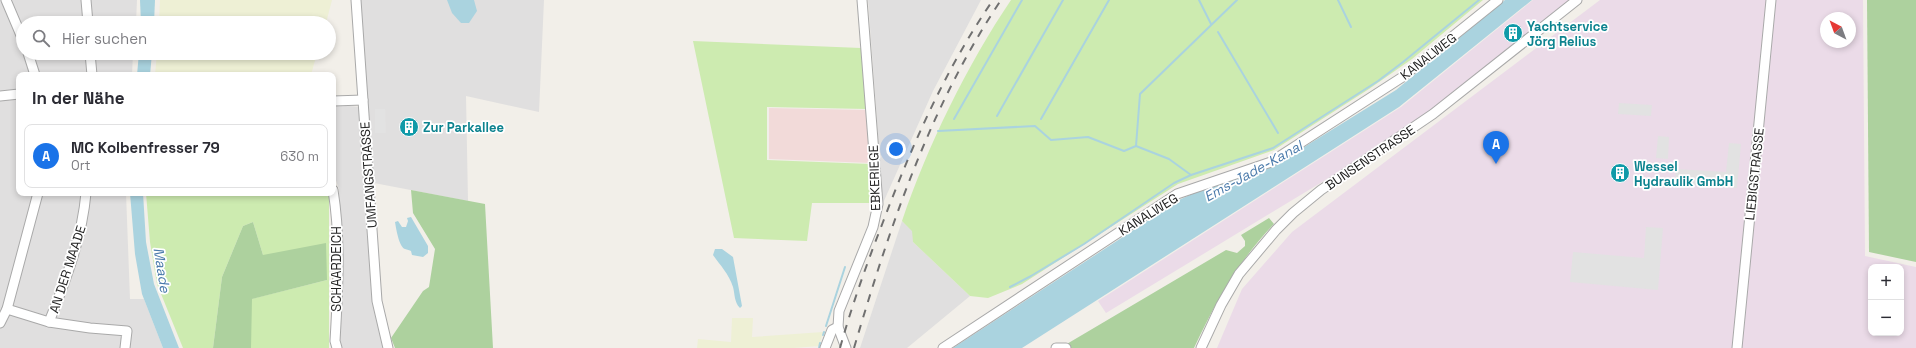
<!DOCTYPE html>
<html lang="de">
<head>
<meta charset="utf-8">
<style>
	body { margin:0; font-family:"Space Grotesk",sans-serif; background:#f7f7f7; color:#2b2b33 }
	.controls { position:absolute; right:12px; bottom:12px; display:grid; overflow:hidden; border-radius:8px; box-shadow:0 2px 6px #0003 }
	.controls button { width:36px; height:36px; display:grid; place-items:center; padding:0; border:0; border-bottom:1px solid #e1e1e2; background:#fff; color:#2b2b33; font:20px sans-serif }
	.compass { position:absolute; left:1820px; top:12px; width:36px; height:36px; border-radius:50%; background:#fff; box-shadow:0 2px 6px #0003; rotate:319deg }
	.you { position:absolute; left:896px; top:149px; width:14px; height:14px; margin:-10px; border:3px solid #fff; border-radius:50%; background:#1a73e8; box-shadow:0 0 0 6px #1a73e833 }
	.badge { display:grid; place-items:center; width:26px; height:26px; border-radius:50%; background:#1a73e8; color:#fff; font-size:13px; font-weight:700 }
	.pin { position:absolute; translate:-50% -33px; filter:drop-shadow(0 1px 2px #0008) }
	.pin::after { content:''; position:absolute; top:21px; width:14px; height:12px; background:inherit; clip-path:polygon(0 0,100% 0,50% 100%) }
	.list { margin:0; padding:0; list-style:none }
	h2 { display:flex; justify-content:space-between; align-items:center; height:52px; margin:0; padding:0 16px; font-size:17px }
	h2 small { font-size:13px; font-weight:400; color:#7c7c81 }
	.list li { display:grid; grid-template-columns:26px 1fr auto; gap:12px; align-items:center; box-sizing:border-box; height:64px; margin:0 8px 8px; padding:0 8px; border:1px solid #e1e1e2; border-radius:8px }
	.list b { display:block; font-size:15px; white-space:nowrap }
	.list p { margin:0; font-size:13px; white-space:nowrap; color:#7c7c81 }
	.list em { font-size:13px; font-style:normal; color:#7c7c81 }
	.icon { flex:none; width:22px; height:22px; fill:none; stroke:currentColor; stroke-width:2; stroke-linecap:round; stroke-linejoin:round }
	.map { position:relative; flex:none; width:1916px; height:348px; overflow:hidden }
	.search { position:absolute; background:#fff; box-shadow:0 2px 6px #0003; left:16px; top:16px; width:320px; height:44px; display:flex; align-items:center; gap:10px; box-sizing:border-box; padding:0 14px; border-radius:22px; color:#7c7c81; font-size:15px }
	.panel { position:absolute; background:#fff; box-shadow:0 2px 6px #0003; left:16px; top:72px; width:320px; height:124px; border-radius:8px }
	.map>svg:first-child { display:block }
	.residential { fill:#e0dfdf }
	.commercial { fill:#f2dad9 }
	.industrial { fill:#ebdbe8; fill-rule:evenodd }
	.farmland { fill:#eef0d5 }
	.grass { fill:#cdebb0 }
	.forest { fill:#add19e }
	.parking { fill:#e2e2e2 }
	.water { fill:#aad3df }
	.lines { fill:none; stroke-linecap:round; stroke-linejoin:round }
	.stream { stroke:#aad3df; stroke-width:2 }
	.minor-casing { stroke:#a9a9a9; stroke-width:11 }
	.minor { stroke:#fff; stroke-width:9 }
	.rail { stroke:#707070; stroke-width:2; stroke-dasharray:8 8; stroke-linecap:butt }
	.labels { text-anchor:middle; stroke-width:3.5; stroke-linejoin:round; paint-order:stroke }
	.culture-label { font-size:13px; font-weight:bold; fill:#0d838f; stroke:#fff; text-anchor:start }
	.street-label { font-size:13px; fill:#222; stroke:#fff }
	.water-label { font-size:14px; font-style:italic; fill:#4a7aab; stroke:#fff }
</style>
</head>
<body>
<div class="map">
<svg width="1916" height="348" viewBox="0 0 1916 348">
	<rect width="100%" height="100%" fill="#f2efe9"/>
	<g class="residential">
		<polygon points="0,0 137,0 136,23 23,23 23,53 133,53 132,75 19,75 19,193 126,193 130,299 144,299 163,348 0,348"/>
		<polygon points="359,0 544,0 539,112 466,96 468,201 374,183"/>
		<polygon points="868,0 981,0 933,91 883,203"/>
		<polygon points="333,104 359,107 373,292 376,317 384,348 339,348 339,189 333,172"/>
		<polygon points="902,221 913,231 913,242 970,296 907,348 860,348"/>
	</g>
	<polygon class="commercial" points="769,108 866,110 871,163 769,159"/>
	<g class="industrial">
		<polygon points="1533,0 1571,0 1423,117 1365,156 1106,313 1098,301 1401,107"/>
		<path d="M1600,0H1863L1865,256L1916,267V348H1217L1242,289L1292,232ZM1826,18H1850V42H1826ZM1871,267H1901V333H1871Z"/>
	</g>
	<g class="farmland">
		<polygon points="160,0 332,0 326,23 159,23"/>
		<polygon points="157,53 317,53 311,75 155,75"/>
		<polygon points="732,318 753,318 752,337 823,332 819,346 794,348 697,348 698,339 731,342"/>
	</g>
	<g class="grass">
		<path d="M1011,0H1483L1412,59L1369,89L1274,150L1178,184L1022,284L988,298L970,296L913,242L912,231L902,221C927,147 967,65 1011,0Z"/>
		<polygon points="693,41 861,48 867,109 767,107 767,160 871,164 873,203 812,203 807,241 734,238"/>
		<polygon points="146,193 329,193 329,348 251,348 251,299 327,280 263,255 253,222 243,226 222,277 213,348 183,348 157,284 150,242"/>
	</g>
	<g class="forest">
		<polygon points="1867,0 1916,0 1916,262 1869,252"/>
		<polygon points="411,190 485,204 493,348 395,348 391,338 423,291 429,287 435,249 413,213"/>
		<path d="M1269,218L1274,224C1239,260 1215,303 1194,348H1060L1226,250L1237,253L1245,246V241L1241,235Z"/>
		<polygon points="253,222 263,255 326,243 327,280 252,299 251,348 213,348 222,277 243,226"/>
	</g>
	<g class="parking">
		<polygon points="1619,103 1652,105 1651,116 1618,114"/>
		<polygon points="375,109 385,109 386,133 375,133"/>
		<polygon points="1658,136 1669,137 1668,159 1656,158"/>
		<polygon points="1729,143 1741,144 1737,188 1675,184 1676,169 1726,172"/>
		<polygon points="1491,144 1509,146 1508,151 1490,149"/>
		<polygon points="1646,227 1663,228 1658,290 1570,282 1573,252 1644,258"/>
	</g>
	<g class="water">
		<polygon points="140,0 155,0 154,23 141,23"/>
		<polygon points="447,0 474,0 477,11 469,23 461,23 452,13"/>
		<polygon points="1505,0 1532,0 1399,107 1022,348 953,348 1181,199 1201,190 1272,167 1396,90"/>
		<polygon points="139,53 152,53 150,75 137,75"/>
		<polygon points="130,193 143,193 146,242 154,284 179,348 163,348 142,294 135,254"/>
		<path d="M411,217L428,246V253L423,257L412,255L411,251C410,250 407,250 405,249C399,247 396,228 395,222L398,221L402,227H406L408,221L407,218Z"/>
		<path d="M715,249H722L733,257L742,306L740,308C734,302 735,294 733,287C729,274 720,265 713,255Z"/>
	</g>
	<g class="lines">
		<g class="stream">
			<polyline points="1199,0 1211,24"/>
			<polyline points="1338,0 1351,27"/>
			<polyline points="1218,32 1278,133"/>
			<polyline points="997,116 1063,0"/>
			<polyline points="954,119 1022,0"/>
			<polyline points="1041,119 1109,0"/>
			<polyline points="938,131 1035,126 1051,140 1088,137 1124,151 1136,146 1169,159 1191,175"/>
			<polyline points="1136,146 1140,94 1237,0"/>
			<polyline points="1010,287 1031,276 1084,244 1174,183 1191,175 1273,148 1378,81 1403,62 1479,0"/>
			<polyline points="826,326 845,267"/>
			<polyline points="823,335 824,332"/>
			<polyline points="819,348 820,343"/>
		</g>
		<defs>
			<g id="minor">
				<polyline points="6,0 23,40"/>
				<polyline points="86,0 88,23"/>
				<polyline points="356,0 377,301 388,348"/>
				<polyline points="28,53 35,75"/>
				<polyline points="90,53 92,75"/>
				<polyline points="0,96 19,94"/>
				<polyline points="333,101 363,100"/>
				<path d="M333,190C341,240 338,290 335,341L337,348"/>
				<polyline points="7,309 49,322 90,328 127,331 125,348"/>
				<path d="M49,322C66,280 82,238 86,193"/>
				<polyline points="0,323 7,309 38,193"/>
				<polyline points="825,348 832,330 838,327"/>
				<polyline points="846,348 838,327 839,311 873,227 878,204 862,0"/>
				<polyline points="943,348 1177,194 1271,162 1401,78 1498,0"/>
				<polyline points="1056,348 1066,348"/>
				<polyline points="1201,348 1221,305 1239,274 1276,230 1293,213 1321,190 1433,114 1577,0"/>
				<polyline points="1737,348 1771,0"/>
			</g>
		</defs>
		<use href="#minor" class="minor-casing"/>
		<use href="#minor" class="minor"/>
		<g class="rail">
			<path d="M840,348C852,305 867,263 883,222C912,145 946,68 993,0"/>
			<path d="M854,348C890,226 930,106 1001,0"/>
		</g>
	</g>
	<defs>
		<symbol id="building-disc" viewBox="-11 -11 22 22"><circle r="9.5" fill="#0f9aa8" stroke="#fff"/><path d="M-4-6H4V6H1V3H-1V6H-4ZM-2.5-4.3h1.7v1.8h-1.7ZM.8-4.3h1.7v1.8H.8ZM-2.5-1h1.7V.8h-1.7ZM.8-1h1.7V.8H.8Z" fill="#fff"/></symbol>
	</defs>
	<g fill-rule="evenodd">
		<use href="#building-disc" x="1502" y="22" width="22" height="22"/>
		<use href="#building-disc" x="398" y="116" width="22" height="22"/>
		<use href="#building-disc" x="1609" y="162" width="22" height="22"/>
	</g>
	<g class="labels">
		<g class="culture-label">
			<text x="1527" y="31">Yachtservice<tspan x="1527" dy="15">Jörg Relius</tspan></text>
			<text x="423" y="132">Zur Parkallee</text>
			<text x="1634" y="171">Wessel<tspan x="1634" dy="15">Hydraulik GmbH</tspan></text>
		</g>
		<g class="street-label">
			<text transform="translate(1428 56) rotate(-38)" y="5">KANALWEG</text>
			<text transform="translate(1370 157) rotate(-34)" y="5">BUNSENSTRASSE</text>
			<text transform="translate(1754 174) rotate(-84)" y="5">LIEBIGSTRASSE</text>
			<text transform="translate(368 175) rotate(-94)" y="5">UMFANGSTRASSE</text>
			<text transform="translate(874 178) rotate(-92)" y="5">EBKERIEGE</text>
			<text transform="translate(1148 214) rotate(-32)" y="5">KANALWEG</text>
			<text transform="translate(67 269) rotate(-72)" y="5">AN DER MAADE</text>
			<text transform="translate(336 269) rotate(-90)" y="5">SCHAARDEICH</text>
		</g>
		<g class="water-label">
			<text transform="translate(1253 171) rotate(-29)" y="5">Ems-Jade-Kanal</text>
			<text transform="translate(162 270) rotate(81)" y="5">Maade</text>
		</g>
	</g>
</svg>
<div class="controls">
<button>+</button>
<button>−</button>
</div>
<svg class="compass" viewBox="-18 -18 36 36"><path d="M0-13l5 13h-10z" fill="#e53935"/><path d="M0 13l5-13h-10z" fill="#7c7c81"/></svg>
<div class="you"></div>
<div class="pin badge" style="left:1496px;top:164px">A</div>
<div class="search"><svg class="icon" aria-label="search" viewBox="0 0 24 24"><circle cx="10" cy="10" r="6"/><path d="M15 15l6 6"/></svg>Hier suchen</div>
<section class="panel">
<h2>In der Nähe<small></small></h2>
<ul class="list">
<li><span class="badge">A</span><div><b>MC Kolbenfresser 79</b><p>Ort</p></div><em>630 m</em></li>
</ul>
</section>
</div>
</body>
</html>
